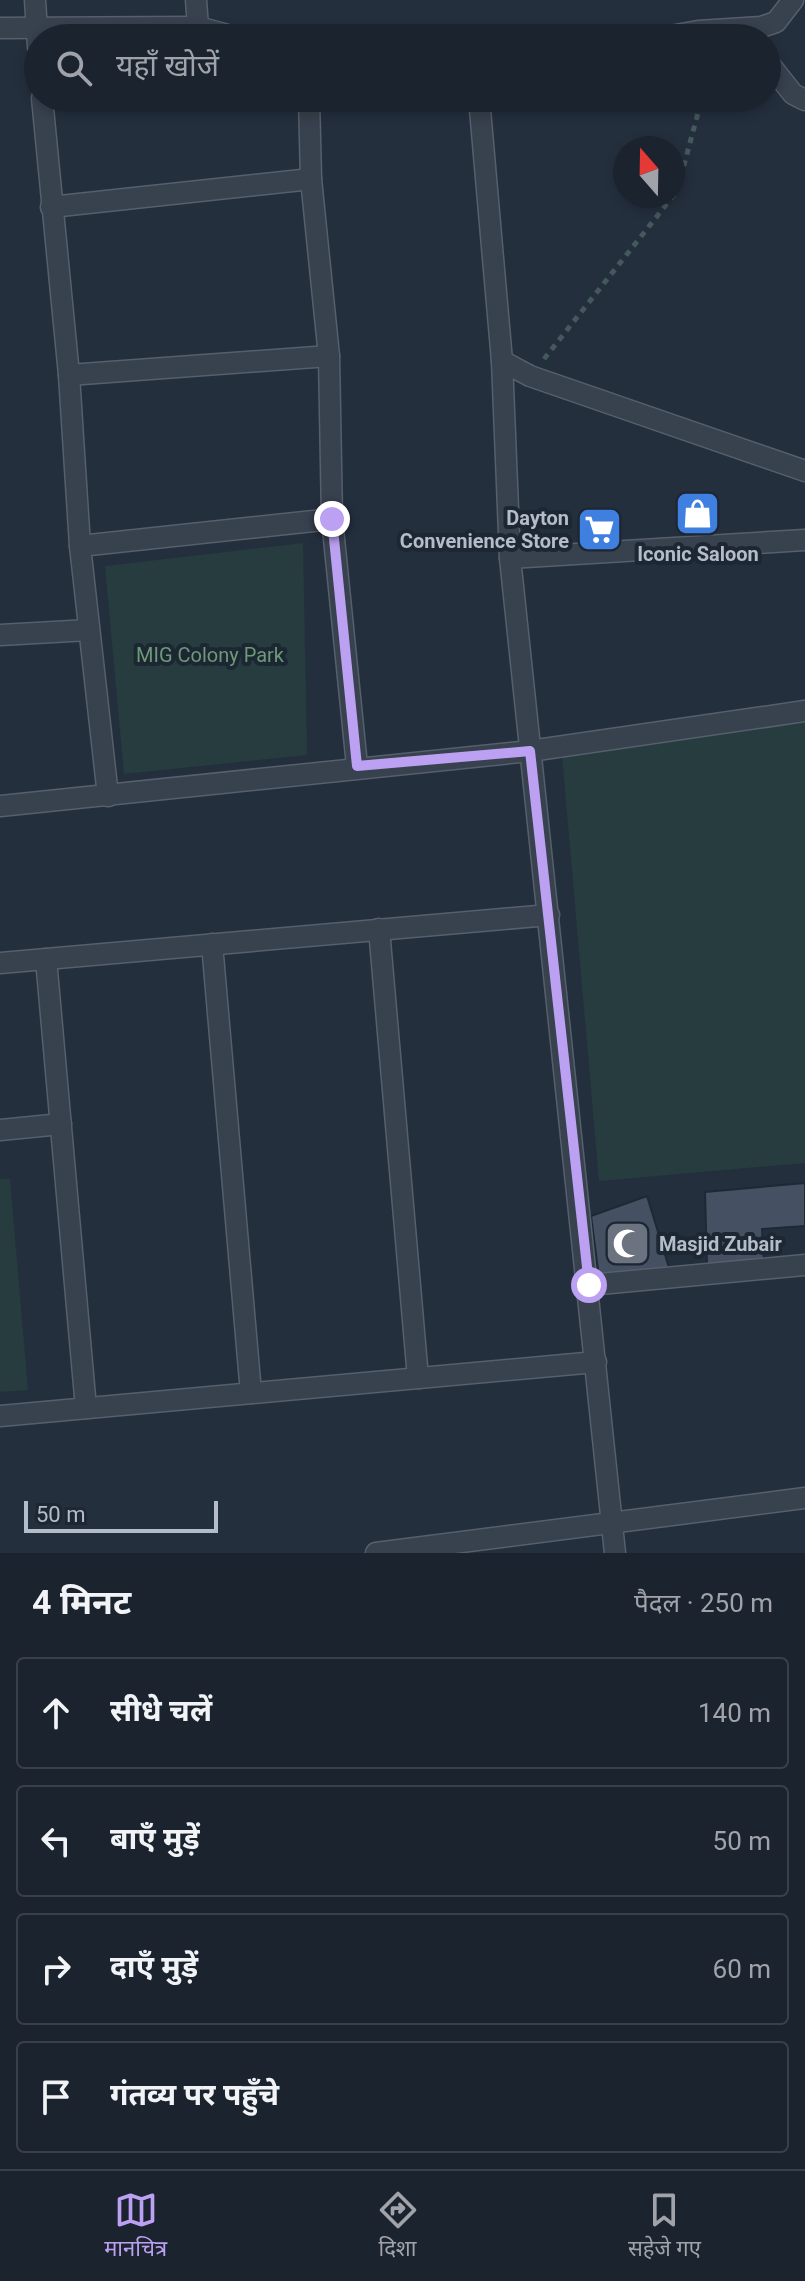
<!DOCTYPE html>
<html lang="hi">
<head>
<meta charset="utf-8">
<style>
	body { margin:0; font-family:Roboto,"Noto Sans Devanagari",sans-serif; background:#242b36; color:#f1f3f6 }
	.compass { position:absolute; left:613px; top:136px; width:72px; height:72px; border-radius:50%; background:#1b232e; box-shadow:0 4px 12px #0003; rotate:340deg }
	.scale { position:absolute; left:24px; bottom:20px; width:194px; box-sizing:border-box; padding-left:8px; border:4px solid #b4bcc9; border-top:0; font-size:22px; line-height:28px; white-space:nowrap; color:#b4bcc9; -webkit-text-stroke:6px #1d2633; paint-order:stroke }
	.stop { position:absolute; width:24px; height:24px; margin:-18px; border:6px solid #bca0f2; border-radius:50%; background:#fff }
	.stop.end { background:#bca0f2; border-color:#fff; box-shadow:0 2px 8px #0008 }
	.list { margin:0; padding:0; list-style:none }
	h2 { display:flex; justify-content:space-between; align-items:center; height:104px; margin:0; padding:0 32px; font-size:34px }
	h2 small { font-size:26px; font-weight:400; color:#a0a4aa }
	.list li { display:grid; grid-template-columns:52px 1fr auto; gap:24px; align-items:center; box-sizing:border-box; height:112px; margin:0 16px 16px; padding:0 16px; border:2px solid #39404a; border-radius:8px }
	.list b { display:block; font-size:30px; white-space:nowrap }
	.list em { font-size:26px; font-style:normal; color:#a0a4aa }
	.icon { flex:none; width:44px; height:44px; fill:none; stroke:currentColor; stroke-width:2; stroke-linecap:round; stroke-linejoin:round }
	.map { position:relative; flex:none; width:805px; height:1553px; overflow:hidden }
	.search { position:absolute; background:#1b232e; box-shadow:0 4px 12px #0003; left:24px; right:24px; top:24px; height:88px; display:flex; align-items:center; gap:20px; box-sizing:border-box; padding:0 28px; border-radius:44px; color:#a0a4aa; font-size:30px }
	.sheet { height:616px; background:#1b232e }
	nav { display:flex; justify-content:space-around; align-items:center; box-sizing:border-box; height:112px; border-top:2px solid #39404a; background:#1b232e; font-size:22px; color:#a0a4aa }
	nav a { display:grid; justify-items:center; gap:4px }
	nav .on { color:#bca0f2 }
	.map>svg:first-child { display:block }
	.green { fill:#263c3f }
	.building { fill:#455162; stroke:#1f2835; stroke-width:2 }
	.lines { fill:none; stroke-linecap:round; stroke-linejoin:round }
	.street-casing { stroke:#565f6c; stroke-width:23 }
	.path { stroke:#44595c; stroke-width:5; stroke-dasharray:6 6; stroke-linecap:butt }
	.street { stroke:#38414e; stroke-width:20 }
	.route { stroke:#bca0f2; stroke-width:10 }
	.labels { text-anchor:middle; stroke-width:8; stroke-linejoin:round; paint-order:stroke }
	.poi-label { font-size:20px; font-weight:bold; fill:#b4bcc9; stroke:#1d2633; text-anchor:end }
	.park-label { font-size:20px; fill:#6b9a76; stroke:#1d2633 }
</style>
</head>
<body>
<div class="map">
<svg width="805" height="1553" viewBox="0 0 805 1553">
	<rect width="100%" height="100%" fill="#242f3e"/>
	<g class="green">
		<polygon points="303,543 307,755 124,774 105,566"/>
		<polygon points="805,722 805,1163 599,1181 561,744"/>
		<polygon points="0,1179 10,1179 28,1390 0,1392"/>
	</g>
	<g class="building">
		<polygon points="805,1183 805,1226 762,1229 764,1261 707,1266 705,1192"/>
		<polygon points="647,1196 670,1271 599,1277 591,1216"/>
	</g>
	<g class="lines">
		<defs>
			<g id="street">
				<polyline points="35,0 38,47"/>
				<polyline points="196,0 198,27"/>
				<polyline points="0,28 198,27 239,38"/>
				<polyline points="659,38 698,31 761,27 776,22 793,0"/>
				<polyline points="767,61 793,94 805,100"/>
				<polyline points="42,98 69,375 80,546 108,796"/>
				<polyline points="309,98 311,179 329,356 332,519 357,766"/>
				<polyline points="479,98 502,361 510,558 615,1553"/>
				<polyline points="51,207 311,179"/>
				<polyline points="502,361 530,376 805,471"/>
				<polyline points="69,375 329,356"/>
				<polyline points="80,546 332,519"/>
				<polyline points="510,558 805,540"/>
				<polyline points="0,635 89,630"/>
				<polyline points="0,806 530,751 805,711"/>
				<polyline points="379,929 418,1378"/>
				<polyline points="212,944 251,1393"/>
				<polyline points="46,959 86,1408"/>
				<polyline points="0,963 549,915"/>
				<polyline points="0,1130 61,1124"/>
				<polyline points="589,1285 805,1265"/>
				<polyline points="0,1416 596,1362"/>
				<polyline points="376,1553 805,1498"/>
			</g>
		</defs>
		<use href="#street" class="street-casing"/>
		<polyline class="path" points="544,359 677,191 702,98"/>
		<use href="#street" class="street"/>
	</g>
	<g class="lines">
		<polyline class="route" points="332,519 357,766 530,751 589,1285"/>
	</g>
	<defs>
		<symbol id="shop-square" viewBox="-11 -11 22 22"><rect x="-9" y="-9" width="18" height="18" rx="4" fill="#3f7fe0" stroke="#1d2633"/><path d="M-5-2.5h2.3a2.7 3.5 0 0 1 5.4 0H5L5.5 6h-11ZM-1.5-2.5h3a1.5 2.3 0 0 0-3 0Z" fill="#fff"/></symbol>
		<symbol id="supermarket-square" viewBox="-11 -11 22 22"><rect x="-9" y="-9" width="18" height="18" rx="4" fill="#3f7fe0" stroke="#1d2633"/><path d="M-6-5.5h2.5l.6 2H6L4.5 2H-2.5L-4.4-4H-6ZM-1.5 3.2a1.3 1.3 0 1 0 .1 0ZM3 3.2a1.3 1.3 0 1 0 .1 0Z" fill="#fff"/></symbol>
		<symbol id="mosque-square" viewBox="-11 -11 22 22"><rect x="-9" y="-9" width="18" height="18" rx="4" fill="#6b7280" stroke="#1d2633"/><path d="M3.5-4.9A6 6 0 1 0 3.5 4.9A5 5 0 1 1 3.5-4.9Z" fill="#fff"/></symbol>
	</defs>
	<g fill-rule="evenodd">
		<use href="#shop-square" x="672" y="488" width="51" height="51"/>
		<use href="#supermarket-square" x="574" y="504" width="51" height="51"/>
		<use href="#mosque-square" x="602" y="1218" width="51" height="51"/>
	</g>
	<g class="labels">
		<g class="poi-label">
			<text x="569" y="525">Dayton<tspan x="569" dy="23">Convenience Store</tspan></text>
			<text x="698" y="561" text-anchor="middle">Iconic Saloon</text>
			<text x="659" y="1251" text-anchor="start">Masjid Zubair</text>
		</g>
		<g class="park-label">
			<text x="210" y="662">MIG Colony Park</text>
		</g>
	</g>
</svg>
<svg class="compass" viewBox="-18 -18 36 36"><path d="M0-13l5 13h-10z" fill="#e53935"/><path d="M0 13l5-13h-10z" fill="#a0a4aa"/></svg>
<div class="scale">50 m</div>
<div class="stop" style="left:589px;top:1285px"></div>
<div class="stop end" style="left:332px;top:519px"></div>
<div class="search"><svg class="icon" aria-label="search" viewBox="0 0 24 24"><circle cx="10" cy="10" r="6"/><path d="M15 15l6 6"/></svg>यहाँ खोजें</div>
</div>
<section class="sheet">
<h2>4 मिनट<small>पैदल · 250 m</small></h2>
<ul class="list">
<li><svg class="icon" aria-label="ahead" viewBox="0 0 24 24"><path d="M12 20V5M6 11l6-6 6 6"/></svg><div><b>सीधे चलें</b></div><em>140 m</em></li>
<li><svg class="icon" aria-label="left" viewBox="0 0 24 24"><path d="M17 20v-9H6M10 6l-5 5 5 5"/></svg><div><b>बाएँ मुड़ें</b></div><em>50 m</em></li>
<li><svg class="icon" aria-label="right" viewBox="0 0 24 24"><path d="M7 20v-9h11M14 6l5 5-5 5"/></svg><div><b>दाएँ मुड़ें</b></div><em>60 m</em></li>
<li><svg class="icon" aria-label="arrive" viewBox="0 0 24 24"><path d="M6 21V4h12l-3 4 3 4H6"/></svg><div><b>गंतव्य पर पहुँचे</b></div></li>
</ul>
</section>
<nav>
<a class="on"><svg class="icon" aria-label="map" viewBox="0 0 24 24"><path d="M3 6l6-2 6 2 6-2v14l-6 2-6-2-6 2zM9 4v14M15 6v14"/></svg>मानचित्र</a>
<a><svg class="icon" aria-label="directions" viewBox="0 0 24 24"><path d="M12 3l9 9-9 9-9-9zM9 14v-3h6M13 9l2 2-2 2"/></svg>दिशा</a>
<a><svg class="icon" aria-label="saved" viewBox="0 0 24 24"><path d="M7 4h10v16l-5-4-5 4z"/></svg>सहेजे गए</a>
</nav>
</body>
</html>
